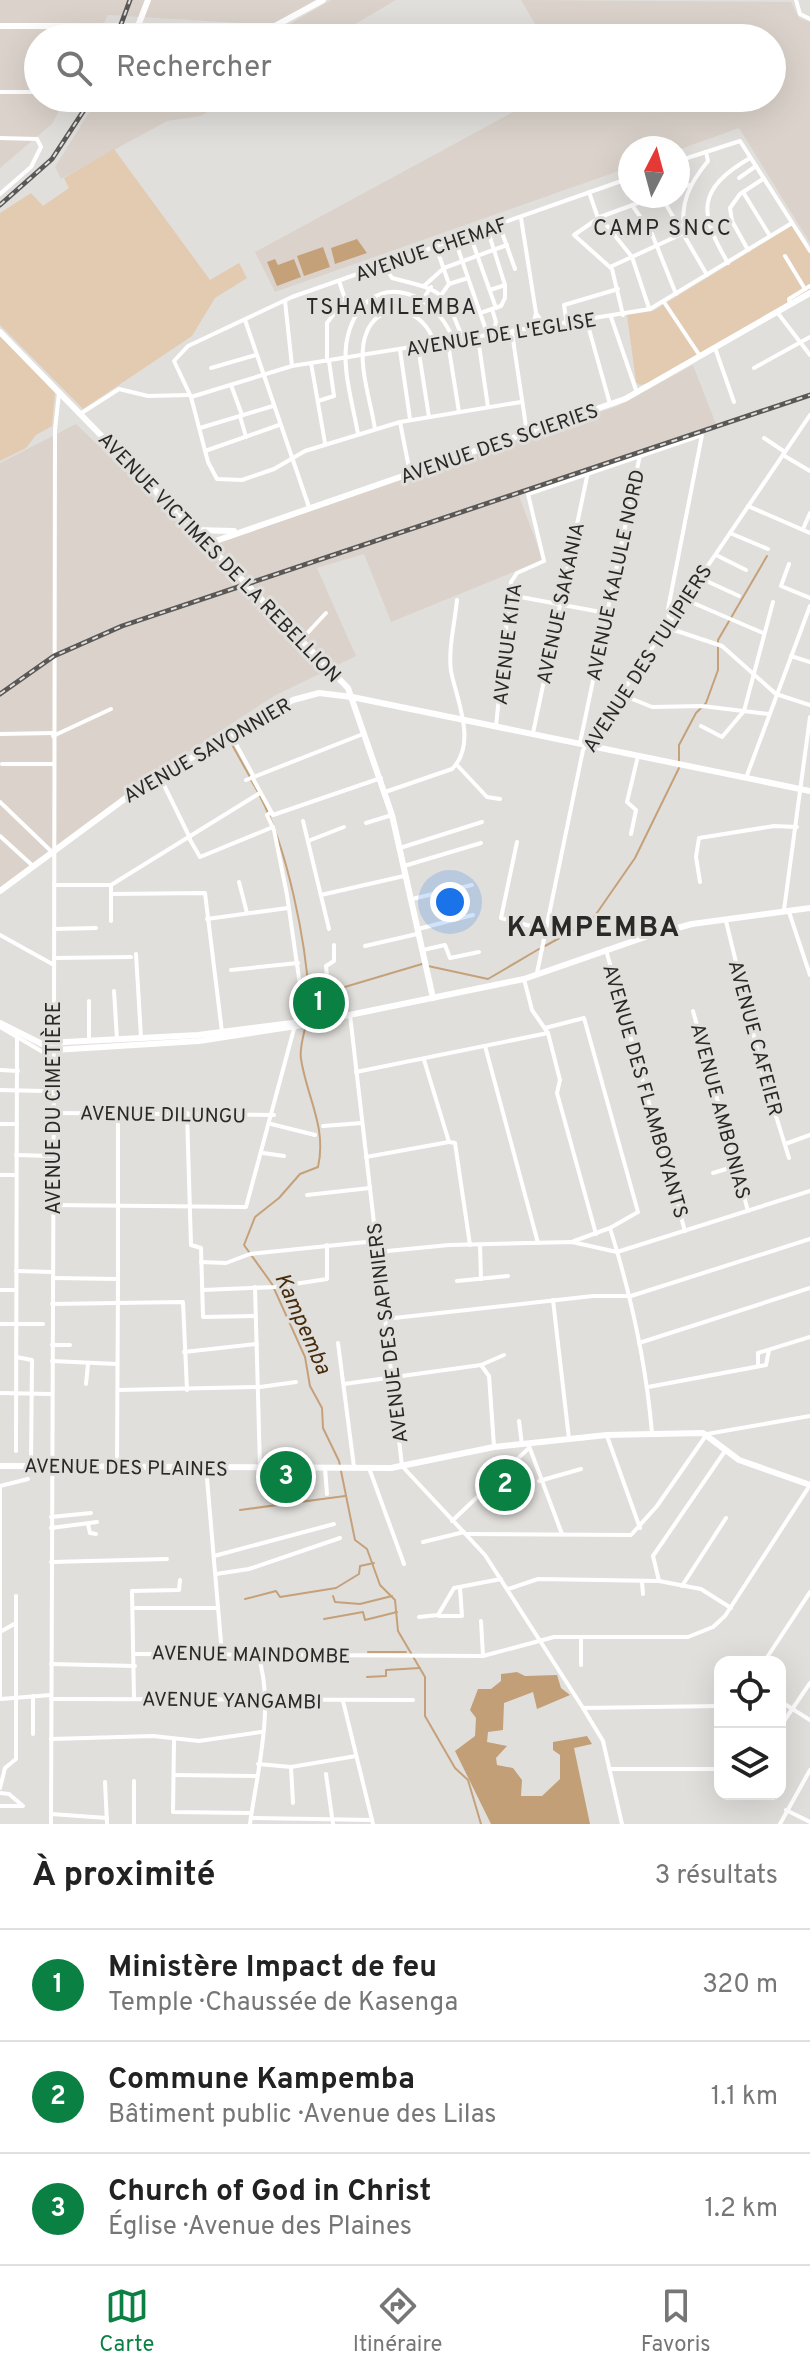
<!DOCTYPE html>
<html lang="fr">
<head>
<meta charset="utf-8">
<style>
  body { margin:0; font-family:Overpass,sans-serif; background:#f2f2f2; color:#222 }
  .controls { position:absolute; right:24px; bottom:24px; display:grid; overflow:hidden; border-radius:16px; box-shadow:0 8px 32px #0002 }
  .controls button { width:72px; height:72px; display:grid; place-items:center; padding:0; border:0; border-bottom:2px solid #e0e0e0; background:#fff; color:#222; font:40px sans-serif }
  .compass { position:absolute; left:618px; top:136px; width:72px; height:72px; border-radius:50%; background:#fff; box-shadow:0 8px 32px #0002; rotate:6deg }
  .you { position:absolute; left:450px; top:902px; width:28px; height:28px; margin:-20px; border:6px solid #fff; border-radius:50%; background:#1a73e8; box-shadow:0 0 0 12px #1a73e833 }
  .badge { display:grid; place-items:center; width:52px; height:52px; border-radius:50%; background:#0b8043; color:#fff; font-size:26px; font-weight:700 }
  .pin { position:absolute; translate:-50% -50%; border:4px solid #fff; box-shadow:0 2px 8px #0006 }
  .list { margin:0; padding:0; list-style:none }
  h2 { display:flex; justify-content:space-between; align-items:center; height:104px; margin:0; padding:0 32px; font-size:34px }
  h2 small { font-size:26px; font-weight:400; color:#767676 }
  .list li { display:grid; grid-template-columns:52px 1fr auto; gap:24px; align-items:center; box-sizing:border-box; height:112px; padding:0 32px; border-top:2px solid #e0e0e0 }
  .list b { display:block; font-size:30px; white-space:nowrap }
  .list p { margin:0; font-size:26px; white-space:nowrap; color:#767676 }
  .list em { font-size:26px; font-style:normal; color:#767676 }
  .icon { flex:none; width:44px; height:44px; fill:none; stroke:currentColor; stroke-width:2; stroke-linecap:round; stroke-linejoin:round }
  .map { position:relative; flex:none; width:810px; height:1824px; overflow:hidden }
  .search { position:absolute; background:#fff; box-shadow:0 8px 32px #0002; left:24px; right:24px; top:24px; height:88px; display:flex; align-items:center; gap:20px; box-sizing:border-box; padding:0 28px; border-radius:44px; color:#767676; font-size:30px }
  .sheet { height:440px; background:#fff }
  nav { display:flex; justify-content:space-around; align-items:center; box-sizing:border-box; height:112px; border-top:2px solid #e0e0e0; background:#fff; font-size:22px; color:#767676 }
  nav a { display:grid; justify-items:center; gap:4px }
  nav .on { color:#0b8043 }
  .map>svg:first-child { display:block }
  .built { fill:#dbd3cb }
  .green { fill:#e2cbb1 }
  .forest { fill:#c29f77 }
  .water { fill:#c5a17a }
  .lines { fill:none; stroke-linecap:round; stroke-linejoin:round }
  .stream { stroke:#c5a17a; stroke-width:2 }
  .street { stroke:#fff; stroke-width:4 }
  .secondary { stroke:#fff; stroke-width:6 }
  .rail-casing { stroke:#5a5857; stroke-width:5 }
  .rail { stroke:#e1dfdc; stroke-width:2; stroke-dasharray:6; stroke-linecap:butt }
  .labels { text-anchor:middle; stroke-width:6; stroke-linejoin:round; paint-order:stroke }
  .street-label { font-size:20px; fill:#2a2928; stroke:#e1dfdc }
  .neighbourhood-label { font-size:22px; letter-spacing:2px; fill:#2a2928; stroke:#e1dfdc }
  .water-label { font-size:22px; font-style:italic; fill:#462c0c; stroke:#e1dfdc }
  .district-label { font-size:28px; font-weight:bold; letter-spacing:2px; fill:#2a2928; stroke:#e1dfdc }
</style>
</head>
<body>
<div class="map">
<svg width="810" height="1824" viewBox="0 0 810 1824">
  <rect width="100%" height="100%" fill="#e1dfdc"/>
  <g class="built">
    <polygon points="0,0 315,0 274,25 108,15 96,38 38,38 38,98 66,98 52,124 0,168"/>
    <polygon points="331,0 396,0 332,38 125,38 127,34 273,34"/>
    <polygon points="521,0 791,2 799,18 810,22 810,243 739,128 678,150 630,148 630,167 275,292 255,252 539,98 772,98 772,38 543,38"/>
    <polygon points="98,98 231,98 201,116 167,121 61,179 55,167"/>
    <polygon points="693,365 716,424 518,493 543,560 391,622 364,554 317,568 356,656 274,696 150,777 0,890 0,463 76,424 203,545 615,407"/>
  </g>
  <g class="green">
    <polygon points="114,149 210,280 239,263 247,278 215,298 192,336 83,409 0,325 0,213 31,193 43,206 69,188 64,178"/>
    <polygon points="793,225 810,248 810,289 654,382 640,385 636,382 627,315 653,311"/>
    <polygon points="0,336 55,393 52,426 36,435 26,448 0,461"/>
  </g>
  <polygon class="forest" points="517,1672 525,1676 557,1675 561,1688 570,1695 537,1709 533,1692 504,1703 503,1730 488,1732 487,1742 507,1746 496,1758 497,1765 513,1768 522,1780 521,1796 542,1796 560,1779 560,1755 553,1750 553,1742 587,1736 592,1744 574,1748 590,1824 491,1824 455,1751 475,1736 476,1718 470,1710 478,1689 491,1689 501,1681 501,1674"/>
  <g class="water">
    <polygon points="357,239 367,253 335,264 331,248"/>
    <polygon points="323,247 330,267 304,276 297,256"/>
    <polygon points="275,259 278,265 294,259 301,277 277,286 267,262"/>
  </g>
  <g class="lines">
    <g class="stream">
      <polyline points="230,741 250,777"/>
      <polyline points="679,762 679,745 696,713 706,703 718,670 718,640 767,556"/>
      <polyline points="251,780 258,792"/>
      <path d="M260 796C287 848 306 940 309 999 311 1018 298 1043 301 1059 307 1098 327 1127 318 1167L300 1174 279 1198 255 1217 244 1245 272 1284 305 1357 310 1386 322 1408 323 1428 339 1461 355 1540 367 1549 380 1585 395 1600 398 1631 425 1677V1716L455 1768 468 1780 481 1824"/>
      <polyline points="545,946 592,920 635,858 679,768"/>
      <polyline points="428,966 488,979 539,949"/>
      <polyline points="311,997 422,964"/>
      <polyline points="45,1090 50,1090 50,1098"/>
      <polyline points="240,1510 345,1496"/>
      <polyline points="333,1596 335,1602 360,1604 392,1596"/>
      <polyline points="245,1599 276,1591 280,1597 336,1588 359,1574 360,1566 374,1563"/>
      <polyline points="324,1619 363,1612 365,1620 397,1612"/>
      <polyline points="368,1652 406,1652"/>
      <polyline points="367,1677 386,1676 386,1670 420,1668"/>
    </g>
    <g class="street">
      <polyline points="796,0 800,14 810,19"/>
      <polyline points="0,92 38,92"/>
      <polyline points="0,138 37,139 41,147 31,167 0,194"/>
      <polyline points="678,161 740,141 810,251"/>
      <polyline points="739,178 756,166"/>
      <polyline points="678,189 689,185"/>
      <polyline points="589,192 598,218"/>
      <polyline points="743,192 770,236"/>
      <polyline points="661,196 707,275"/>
      <polyline points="632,205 652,234 676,294"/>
      <polyline points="600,217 632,257 649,308"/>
      <polyline points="521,218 536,313 532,330"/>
      <polyline points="499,224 515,269"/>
      <path d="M684 233C680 203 689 184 708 161L706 152"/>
      <polyline points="470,235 496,308"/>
      <polyline points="455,240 488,336"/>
      <polyline points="436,247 449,284 441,295"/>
      <polyline points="748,250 732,221 730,208 740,194 763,179"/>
      <polyline points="785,256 805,289"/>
      <path d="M728 263C698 212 697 189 750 158"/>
      <path d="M384 265 392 278C442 291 444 288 463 340"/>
      <polyline points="610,267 684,233"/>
      <polyline points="449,284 468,278"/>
      <polyline points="425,285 444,268 507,245"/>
      <polyline points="490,290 505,285"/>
      <polyline points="285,301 292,366"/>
      <polyline points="664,302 700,356"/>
      <polyline points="790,304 789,299 810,286"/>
      <polyline points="483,312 501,306 505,298 505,285 487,228"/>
      <polyline points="777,312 810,355"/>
      <polyline points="536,313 546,328"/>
      <polyline points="413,314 431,287"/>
      <polyline points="623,315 612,269 574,235 600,217 657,196"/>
      <polyline points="611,317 637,393"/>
      <polyline points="245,320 309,507"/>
      <polyline points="587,322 610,404"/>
      <polyline points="567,325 564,305 618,289"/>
      <polyline points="512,333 527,433"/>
      <polyline points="492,335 496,322 492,309"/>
      <polyline points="478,338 488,407"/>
      <polyline points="448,343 459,412"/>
      <polyline points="418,347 429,417"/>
      <polyline points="715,348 734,402"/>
      <polyline points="400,350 410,419"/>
      <polyline points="327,361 327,323 345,299 339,281"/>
      <polyline points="311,363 325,443"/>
      <polyline points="211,368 256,355"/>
      <polyline points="754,368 810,337"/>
      <polyline points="231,385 242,415"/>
      <polyline points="191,397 292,366 650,309 792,223"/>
      <polyline points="318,401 334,396 329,361"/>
      <polyline points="521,402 400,422 305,451 274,469 242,480 217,479 208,462 191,397 174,361 188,346 292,297 630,178"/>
      <polyline points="80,414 119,389 148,396 189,395"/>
      <polyline points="240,416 246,437"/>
      <polyline points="400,422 410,473"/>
      <polyline points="200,428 273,406"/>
      <path d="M375 429C371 402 357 363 365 337 377 296 427 308 434 344"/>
      <path d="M358 434C353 404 340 365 348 335 366 269 433 285 454 341"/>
      <polyline points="764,438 785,452"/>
      <polyline points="205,451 279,425"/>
      <polyline points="783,455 810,471"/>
      <polyline points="748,506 810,533"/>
      <polyline points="803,529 810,513"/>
      <polyline points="730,533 768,549"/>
      <polyline points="716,555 746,570"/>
      <polyline points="789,564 781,586 810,598"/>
      <polyline points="700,578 739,596"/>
      <polyline points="510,595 606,613"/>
      <polyline points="684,599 763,633"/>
      <polyline points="665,627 722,646 776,694 810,705"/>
      <polyline points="301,640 326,613"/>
      <polyline points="791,656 810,662"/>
      <polyline points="620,694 652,707 702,706 769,714"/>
      <polyline points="496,726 511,582 517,573 544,561 528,494 702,435 668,609 669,620"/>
      <polyline points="701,726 722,737 744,711 773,602"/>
      <polyline points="533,733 588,472"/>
      <polyline points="0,734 53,733"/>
      <polyline points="231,735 254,777"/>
      <polyline points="53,736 111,709"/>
      <polyline points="580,743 640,455"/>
      <polyline points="2,764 53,764"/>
      <polyline points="456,764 487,797 500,799"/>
      <polyline points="159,775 190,838"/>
      <polyline points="252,777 273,815 381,778"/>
      <polyline points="746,778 810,606"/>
      <polyline points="246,780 363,734"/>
      <path d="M385 792 452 769C478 744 456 698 451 671 448 649 455 622 457 600"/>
      <polyline points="0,802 52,852"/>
      <polyline points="303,821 329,929"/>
      <polyline points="366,823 392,815"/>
      <polyline points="631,834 636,810 627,802 638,756"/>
      <polyline points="0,836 33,866"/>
      <polyline points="189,838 200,857 273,827"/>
      <polyline points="308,841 344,827"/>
      <polyline points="517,842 501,918 545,930"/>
      <polyline points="400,848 482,822"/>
      <polyline points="404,866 481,843"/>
      <polyline points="239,882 247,913"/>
      <polyline points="700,882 696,857 699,838 774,826 797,827"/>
      <polyline points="54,885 111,885 260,793"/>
      <polyline points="111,885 111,894 205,893 222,1032"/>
      <polyline points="321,895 404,876"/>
      <polyline points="412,899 472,885"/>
      <polyline points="784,910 810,717"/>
      <polyline points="789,912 810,975"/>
      <polyline points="207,919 288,908"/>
      <polyline points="111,921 111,894"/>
      <polyline points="726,921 763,1074 789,1158"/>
      <polyline points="54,929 96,928"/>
      <polyline points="418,929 473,915"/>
      <polyline points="0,935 54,965"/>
      <polyline points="365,946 417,934"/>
      <polyline points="423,950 445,945 450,958 479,952"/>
      <polyline points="606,950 685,1231"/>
      <polyline points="136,954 141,1037"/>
      <polyline points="54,958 131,957"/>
      <polyline points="231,970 298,963"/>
      <polyline points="537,973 583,750 810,415"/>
      <polyline points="524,979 532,1010 548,1033 560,1080 557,1093 596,1234"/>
      <polyline points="114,991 117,1039"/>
      <polyline points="89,1001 89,1041"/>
      <polyline points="693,1011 748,1211"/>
      <polyline points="350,1015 402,1466 485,1555 583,1708 603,1741 622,1824"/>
      <polyline points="331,1017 326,966 334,961 334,945"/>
      <polyline points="0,1027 48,1055"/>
      <polyline points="545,1028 584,1018 638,1212 610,1228 574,1241"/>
      <polyline points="54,1042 55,430 59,393"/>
      <polyline points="485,1046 538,1243"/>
      <polyline points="424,1060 449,1142 455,1143 470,1245"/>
      <polyline points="0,1070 18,1071"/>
      <polyline points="356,1072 548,1033"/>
      <polyline points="0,1090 44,1091"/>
      <polyline points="53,1113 274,1115"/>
      <polyline points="118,1113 118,1279"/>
      <polyline points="187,1113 191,1245 201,1248 203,1317 254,1316"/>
      <polyline points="0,1124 17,1124"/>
      <polyline points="271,1124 315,1135"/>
      <polyline points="323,1126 362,1123"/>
      <polyline points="785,1144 810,1135"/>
      <polyline points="263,1153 284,1156"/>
      <polyline points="16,1155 53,1156"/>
      <polyline points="366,1157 449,1142"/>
      <polyline points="713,1173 736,1166"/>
      <polyline points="0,1175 16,1175"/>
      <polyline points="307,1195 370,1188"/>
      <polyline points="52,1205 246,1207 302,999 287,895 274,830 267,815 270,813"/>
      <path d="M610 1228C631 1295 646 1363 652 1433"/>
      <polyline points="480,1245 481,1279"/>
      <polyline points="377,1252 449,1245 572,1242 617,1252 810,1191"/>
      <polyline points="201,1262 226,1263 250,1254 376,1241"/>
      <polyline points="16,1271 52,1272"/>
      <polyline points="53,1278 118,1279 117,1467"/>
      <polyline points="457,1281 508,1276"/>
      <polyline points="255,1287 260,1468"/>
      <polyline points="0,1290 15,1290"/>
      <polyline points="203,1290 275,1287 327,1279 327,1245"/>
      <polyline points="553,1300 569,1439"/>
      <polyline points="52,1304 183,1302 187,1390"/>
      <polyline points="385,1319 593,1296 631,1296 810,1239"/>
      <polyline points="0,1324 43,1324"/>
      <polyline points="338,1343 354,1467"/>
      <polyline points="639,1343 810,1288"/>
      <polyline points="52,1345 70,1345"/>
      <polyline points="184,1352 257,1344"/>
      <polyline points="16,1357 32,1360 31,1465"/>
      <polyline points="52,1361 117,1364"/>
      <polyline points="481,1365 489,1376 494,1446"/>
      <polyline points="758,1366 758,1353 810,1337"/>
      <polyline points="86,1384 88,1364"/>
      <polyline points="344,1384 481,1365 504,1355"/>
      <polyline points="648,1387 766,1365 769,1350"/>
      <polyline points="118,1390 260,1387 296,1382"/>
      <polyline points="0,1393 51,1394"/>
      <polyline points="519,1421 522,1445"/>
      <polyline points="607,1436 640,1528"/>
      <polyline points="529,1446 562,1534"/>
      <polyline points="16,1451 17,1036"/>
      <polyline points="206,1467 222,1654"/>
      <polyline points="325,1468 327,1494"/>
      <polyline points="369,1468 404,1564"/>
      <polyline points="539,1481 581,1469"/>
      <polyline points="0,1486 28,1479"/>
      <polyline points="0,1489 0,1699"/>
      <polyline points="51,1517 91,1513"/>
      <polyline points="452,1521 529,1448"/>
      <polyline points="88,1524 90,1533 96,1534"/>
      <polyline points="51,1528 97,1522"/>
      <polyline points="467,1534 631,1535 657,1506 707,1434 810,1416"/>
      <polyline points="423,1542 464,1532"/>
      <polyline points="214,1556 334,1524"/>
      <polyline points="51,1562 167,1559"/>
      <polyline points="216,1574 249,1569 340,1538"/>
      <polyline points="659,1581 653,1556 725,1451"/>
      <polyline points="642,1582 643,1594"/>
      <polyline points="682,1586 726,1518"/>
      <polyline points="508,1589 538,1579 659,1581 701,1589 731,1608"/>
      <polyline points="133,1608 218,1608"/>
      <polyline points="439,1616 462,1616 460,1588"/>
      <polyline points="419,1617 438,1615 454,1588 501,1579"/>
      <polyline points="481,1621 483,1656"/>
      <polyline points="0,1632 16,1623 16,1596"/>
      <polyline points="581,1637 581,1665"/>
      <polyline points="135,1654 483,1656 554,1637 688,1637 713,1627 725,1616 810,1485"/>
      <polyline points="764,1662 810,1592"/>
      <polyline points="51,1664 135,1666"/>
      <polyline points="134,1698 132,1591 179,1590 180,1580"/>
      <polyline points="1,1699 51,1695"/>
      <polyline points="51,1699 413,1700"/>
      <polyline points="343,1701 373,1824"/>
      <polyline points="780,1701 810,1720"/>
      <polyline points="583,1708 720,1706"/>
      <polyline points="780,1727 810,1683"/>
      <polyline points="33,1734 33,1696"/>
      <polyline points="51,1739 153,1736 199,1741 261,1732"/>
      <polyline points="174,1739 173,1812 251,1813"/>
      <polyline points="258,1764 291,1767 356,1756"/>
      <polyline points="291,1767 293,1803"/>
      <polyline points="611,1769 720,1769"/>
      <polyline points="326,1774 333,1824"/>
      <polyline points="174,1775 255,1776"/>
      <polyline points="134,1781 134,1824"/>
      <polyline points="105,1782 107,1824"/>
      <polyline points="0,1788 5,1768 16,1759 16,1623"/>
      <polyline points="0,1793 9,1794 23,1806"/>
      <polyline points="0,1806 22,1806"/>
      <polyline points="786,1810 810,1822"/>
      <polyline points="51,1814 107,1818"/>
      <polyline points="251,1818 372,1820"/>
      <polyline points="51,1824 54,1050"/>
      <path d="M250 1824C257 1772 275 1706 258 1655"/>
      <polyline points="780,1824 810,1770"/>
    </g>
    <g class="secondary">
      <polyline points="0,26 275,26 323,0"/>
      <polyline points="138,26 148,0"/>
      <polyline points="0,332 348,688 392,815 433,998"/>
      <polyline points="193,530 234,531"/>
      <polyline points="207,544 625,399 810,293"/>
      <polyline points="0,891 142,786 293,700 319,693 352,697 810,791"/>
      <polyline points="0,1023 54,1050 199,1041 296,1026 524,979 648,936 692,924 810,908"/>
      <polyline points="46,1043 198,1035 300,1022"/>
      <polyline points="0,1466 391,1468 494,1447 607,1435 703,1433 739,1460 810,1485"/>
    </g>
    <g class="rail-casing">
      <g id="rail">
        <polyline points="116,38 130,0"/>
        <polyline points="0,205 52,159 92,98"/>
        <polyline points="0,694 54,656 122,626 810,395"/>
      </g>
    </g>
    <use href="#rail" class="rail"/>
  </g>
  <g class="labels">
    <g class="street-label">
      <text transform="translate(431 249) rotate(-19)" y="7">AVENUE CHEMAF</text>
      <text transform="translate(501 334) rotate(-9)" y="7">AVENUE DE L'EGLISE</text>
      <text transform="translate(499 443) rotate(-19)" y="7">AVENUE DES SCIERIES</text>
      <text transform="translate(220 557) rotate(46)" y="7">AVENUE VICTIMES DE LA REBELLION</text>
      <text transform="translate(615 575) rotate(-78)" y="7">AVENUE KALULE NORD</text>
      <text transform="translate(560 603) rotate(-78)" y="7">AVENUE SAKANIA</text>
      <text transform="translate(507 644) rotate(-83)" y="7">AVENUE KITA</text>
      <text transform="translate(647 658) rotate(-57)" y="7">AVENUE DES TULIPIERS</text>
      <text transform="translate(207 750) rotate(-30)" y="7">AVENUE SAVONNIER</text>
      <text transform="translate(756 1038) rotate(75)" y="7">AVENUE CAFEIER</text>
      <text transform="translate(646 1091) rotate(74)" y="7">AVENUE DES FLAMBOYANTS</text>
      <text transform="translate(53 1108) rotate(-90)" y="7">AVENUE DU CIMETIÈRE</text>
      <text transform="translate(721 1111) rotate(75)" y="7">AVENUE AMBONIAS</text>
      <text transform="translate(163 1114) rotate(1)" y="7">AVENUE DILUNGU</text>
      <text transform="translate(387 1333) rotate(-97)" y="7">AVENUE DES SAPINIERS</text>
      <text transform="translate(126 1467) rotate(1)" y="7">AVENUE DES PLAINES</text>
      <text transform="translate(251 1654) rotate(1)" y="7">AVENUE MAINDOMBE</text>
      <text transform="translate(232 1700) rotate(1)" y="7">AVENUE YANGAMBI</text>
    </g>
    <g class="neighbourhood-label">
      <text x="663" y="235">CAMP SNCC</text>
      <text x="392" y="314">TSHAMILEMBA</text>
    </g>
    <g class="water-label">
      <text transform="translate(304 1323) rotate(66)" y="8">Kampemba</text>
    </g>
    <g class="district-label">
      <text x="594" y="936">KAMPEMBA</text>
    </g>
  </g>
</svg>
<div class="controls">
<button><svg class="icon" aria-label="locate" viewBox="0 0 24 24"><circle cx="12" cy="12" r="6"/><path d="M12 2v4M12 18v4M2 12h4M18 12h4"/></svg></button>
<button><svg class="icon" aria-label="layers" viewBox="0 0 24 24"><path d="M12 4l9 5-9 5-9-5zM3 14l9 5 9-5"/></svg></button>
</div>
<svg class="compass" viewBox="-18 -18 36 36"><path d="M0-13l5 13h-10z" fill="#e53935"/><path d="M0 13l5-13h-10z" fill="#767676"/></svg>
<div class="you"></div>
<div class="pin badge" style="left:319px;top:1003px">1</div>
<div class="pin badge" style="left:505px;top:1485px">2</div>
<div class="pin badge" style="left:286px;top:1477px">3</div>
<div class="search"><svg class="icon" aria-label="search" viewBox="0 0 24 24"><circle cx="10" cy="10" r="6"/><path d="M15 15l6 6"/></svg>Rechercher</div>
</div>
<section class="sheet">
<h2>À proximité<small>3 résultats</small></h2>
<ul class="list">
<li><span class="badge">1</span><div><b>Ministère Impact de feu</b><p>Temple · Chaussée de Kasenga</p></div><em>320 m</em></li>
<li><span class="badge">2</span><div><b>Commune Kampemba</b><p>Bâtiment public · Avenue des Lilas</p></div><em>1.1 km</em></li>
<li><span class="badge">3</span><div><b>Church of God in Christ</b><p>Église · Avenue des Plaines</p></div><em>1.2 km</em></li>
</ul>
</section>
<nav>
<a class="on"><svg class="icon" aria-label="map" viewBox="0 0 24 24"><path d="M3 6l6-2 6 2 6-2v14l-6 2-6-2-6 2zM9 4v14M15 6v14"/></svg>Carte</a>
<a><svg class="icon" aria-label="directions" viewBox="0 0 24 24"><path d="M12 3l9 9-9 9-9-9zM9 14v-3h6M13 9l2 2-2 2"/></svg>Itinéraire</a>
<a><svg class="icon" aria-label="saved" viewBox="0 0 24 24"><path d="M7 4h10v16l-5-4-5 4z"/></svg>Favoris</a>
</nav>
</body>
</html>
